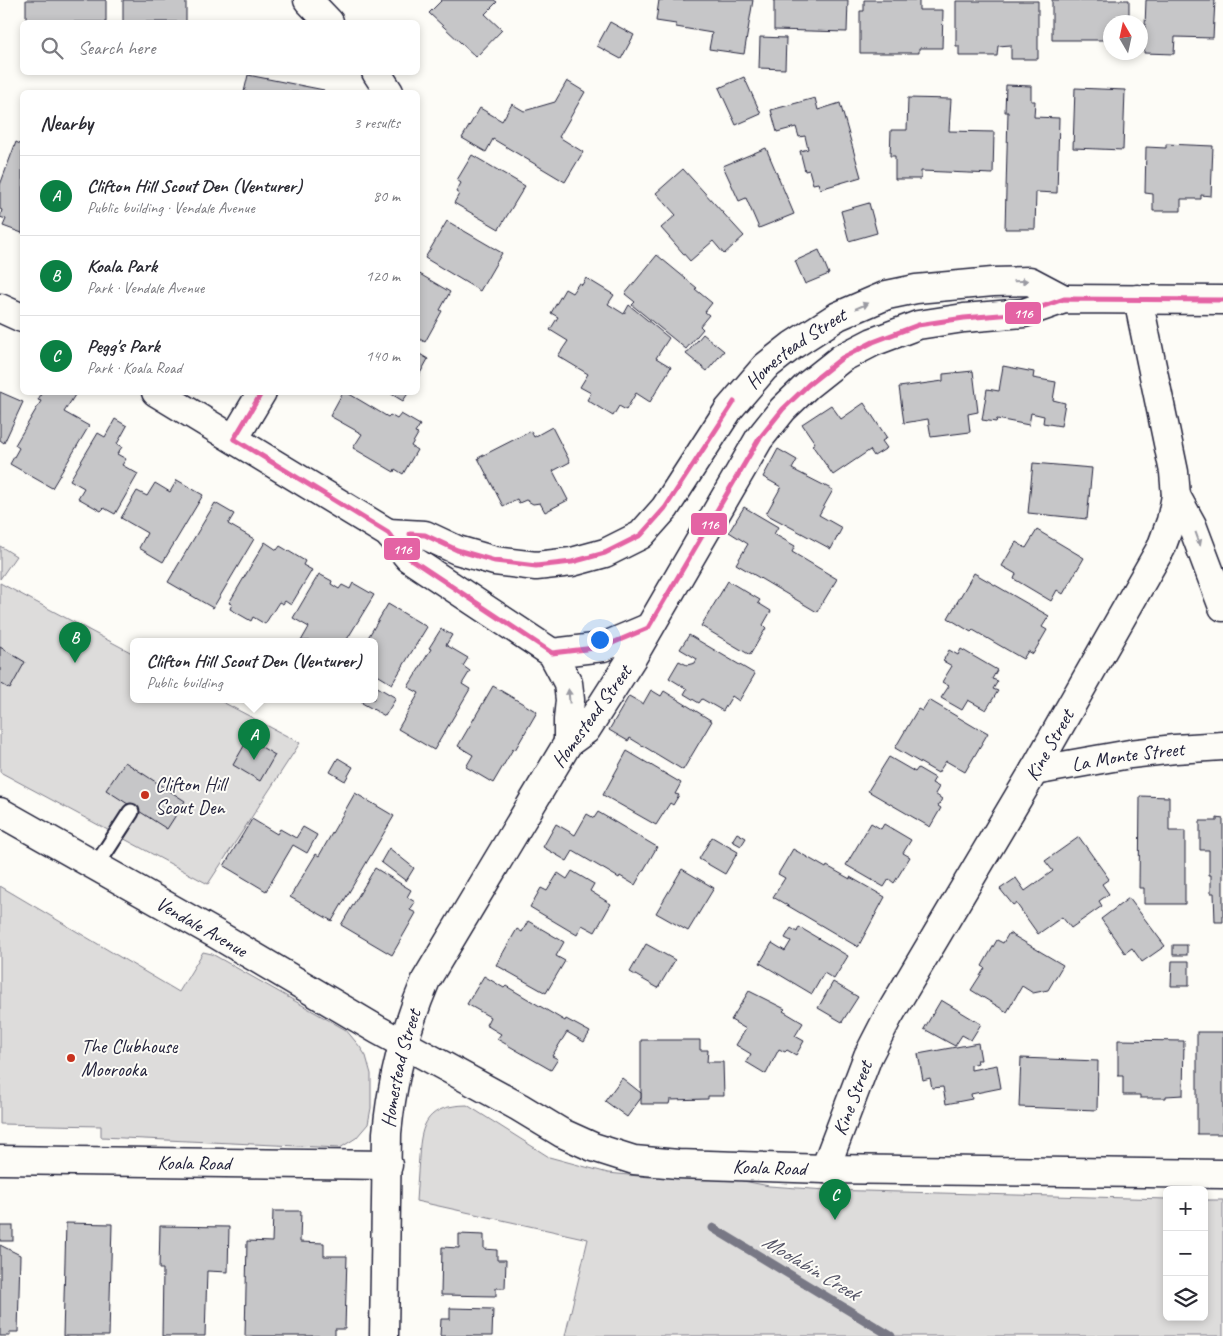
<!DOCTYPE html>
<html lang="en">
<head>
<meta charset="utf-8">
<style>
  body { margin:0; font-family:Caveat,sans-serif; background:#f2f2f3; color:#2b2b33 }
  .controls { position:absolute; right:15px; bottom:15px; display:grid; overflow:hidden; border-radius:8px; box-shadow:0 2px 8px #0003 }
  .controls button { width:45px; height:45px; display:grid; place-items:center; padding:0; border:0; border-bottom:1px solid #e1e1e2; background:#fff; color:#2b2b33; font:25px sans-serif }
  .compass { position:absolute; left:1103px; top:15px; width:45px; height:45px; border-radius:50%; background:#fff; box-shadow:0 2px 8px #0003; rotate:351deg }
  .you { position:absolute; left:599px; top:639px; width:18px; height:18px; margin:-12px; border:4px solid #fff; border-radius:50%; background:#1a73e8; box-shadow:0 0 0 8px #1a73e833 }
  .badge { display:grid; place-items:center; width:32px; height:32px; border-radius:50%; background:#0b8043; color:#fff; font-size:16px; font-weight:700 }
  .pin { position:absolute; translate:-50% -41px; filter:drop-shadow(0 1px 2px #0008) }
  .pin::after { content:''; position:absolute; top:26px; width:18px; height:15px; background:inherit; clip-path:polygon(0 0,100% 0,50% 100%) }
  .popup { position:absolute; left:130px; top:638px; width:248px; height:65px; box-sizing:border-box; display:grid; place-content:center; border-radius:8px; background:#fff; filter:drop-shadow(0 1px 4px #0005); font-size:16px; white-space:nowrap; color:#7c7c81 }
  .popup b { font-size:19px; color:#2b2b33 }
  .popup::after { content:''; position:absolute; left:50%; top:100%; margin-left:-10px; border:10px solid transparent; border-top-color:#fff }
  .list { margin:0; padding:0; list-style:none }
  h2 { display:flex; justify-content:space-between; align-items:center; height:65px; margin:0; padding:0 20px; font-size:21px }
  h2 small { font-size:16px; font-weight:400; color:#7c7c81 }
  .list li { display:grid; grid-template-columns:32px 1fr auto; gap:15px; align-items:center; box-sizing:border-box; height:80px; padding:0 20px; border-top:1px solid #e1e1e2 }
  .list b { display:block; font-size:19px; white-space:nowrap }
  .list p { margin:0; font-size:16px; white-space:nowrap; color:#7c7c81 }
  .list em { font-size:16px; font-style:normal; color:#7c7c81 }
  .icon { flex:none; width:28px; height:28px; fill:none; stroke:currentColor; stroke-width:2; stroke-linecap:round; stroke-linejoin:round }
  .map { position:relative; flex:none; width:1223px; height:1336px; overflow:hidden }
  .search { position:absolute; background:#fff; box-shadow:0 2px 8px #0003; left:20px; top:20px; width:400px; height:55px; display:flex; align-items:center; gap:12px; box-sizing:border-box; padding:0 18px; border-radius:8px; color:#7c7c81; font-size:19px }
  .panel { position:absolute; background:#fff; box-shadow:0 2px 8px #0003; left:20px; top:90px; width:400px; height:305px; border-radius:8px }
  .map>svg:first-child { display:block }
  .green { fill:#dddcdb; stroke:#807f8b }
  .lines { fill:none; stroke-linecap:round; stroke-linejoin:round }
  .stream { stroke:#787885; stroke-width:9 }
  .building { fill:#c6c6c8; stroke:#22223b }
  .service-casing { stroke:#22223b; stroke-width:19 }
  .minor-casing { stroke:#22223b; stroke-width:31 }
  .service { stroke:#fdfcf7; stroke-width:15 }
  .minor { stroke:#fdfcf7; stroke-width:28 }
  .bus-1-casing { stroke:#fdfcf7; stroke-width:9 }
  .bus-1 { stroke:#e463a4; stroke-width:5 }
  .oneway { fill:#9a9aa2 }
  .poi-dot { fill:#c8321e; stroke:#fdfcf7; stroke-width:2 }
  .labels { text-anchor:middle; stroke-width:4; stroke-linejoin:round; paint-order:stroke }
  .street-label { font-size:20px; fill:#22223b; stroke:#fdfcf7 }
  .poi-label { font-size:20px; fill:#22223b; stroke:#fdfcf7; text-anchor:start }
  .water-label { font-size:21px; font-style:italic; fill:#545466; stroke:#fdfcf7 }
  .line-badge { stroke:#fdfcf7; stroke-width:2 }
  .badge-label { font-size:14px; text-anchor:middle; font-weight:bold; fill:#fff }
</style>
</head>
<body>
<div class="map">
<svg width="1223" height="1336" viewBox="0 0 1223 1336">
  <rect width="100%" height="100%" fill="#fdfcf7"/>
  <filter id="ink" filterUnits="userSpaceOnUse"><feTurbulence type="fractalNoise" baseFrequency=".02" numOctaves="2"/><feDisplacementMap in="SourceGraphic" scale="10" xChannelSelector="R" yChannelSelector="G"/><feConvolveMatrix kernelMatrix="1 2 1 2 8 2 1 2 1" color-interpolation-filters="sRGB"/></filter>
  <g filter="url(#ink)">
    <g class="green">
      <polygon points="0,546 16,556 0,579"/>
      <polygon points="0,583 134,654 134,699 217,699 300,743 208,884 0,772"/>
      <polygon points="0,886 179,992 203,952 212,954 346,1030 360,1047 366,1056 371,1074 371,1108 368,1124 356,1138 340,1148 101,1137 101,1126 0,1124"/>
      <path d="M467 1105 549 1157 608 1173 649 1177 684 1174 723 1177 769 1186 826 1190 1167 1199V1317H1204V1200H1223V1336H565L588 1239 416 1201C417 1186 418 1172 419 1157 421 1121 428 1106 467 1105Z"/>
    </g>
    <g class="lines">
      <polyline class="stream" points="713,1228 891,1336"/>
    </g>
    <g class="building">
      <rect x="26" y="0" width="80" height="22"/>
      <rect x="123" y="0" width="63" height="22"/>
      <polygon points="442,0 494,0 497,2 485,14 502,30 476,57 429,13"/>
      <polygon points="659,0 753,0 744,54 709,49 712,33 676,27 676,24 656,21"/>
      <polygon points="774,0 848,0 847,32 774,30"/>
      <polygon points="864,0 919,0 919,10 943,10 942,48 919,48 919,53 860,53 860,11 864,11"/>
      <polygon points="1052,0 1129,0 1129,22 1110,22 1110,40 1052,40"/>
      <polygon points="1146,0 1215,0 1213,38 1175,37 1174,54 1144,53"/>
      <polygon points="956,1 1038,1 1038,59 1011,59 1011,45 998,46 997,56 959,56 959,46 956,46"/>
      <polygon points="610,22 634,35 621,59 597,46"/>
      <polygon points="760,37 786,38 785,69 759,68"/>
      <polygon points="248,75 324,90 323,92 244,92"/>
      <polygon points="744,77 761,114 736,125 719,88"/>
      <polygon points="567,81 585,92 559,137 583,152 565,182 493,139 486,152 462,138 480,108 502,121 512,104 524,111 555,102"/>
      <polygon points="1006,85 1031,86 1031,101 1035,101 1034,117 1059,118 1057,193 1036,192 1035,229 1005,229 1008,112 1005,112"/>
      <polygon points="1075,88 1125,90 1123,150 1073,148"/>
      <polygon points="815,98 818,110 840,103 861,177 820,189 818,183 813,184 809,170 805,171 800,151 808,149 805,136 799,137 796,127 777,132 771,110"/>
      <polygon points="908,98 951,99 949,131 994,132 993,174 921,171 921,179 895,179 895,156 890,156 891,130 907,130"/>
      <polygon points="16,142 22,145 22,233 3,226 6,219 0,217 2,210 0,209 0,185"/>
      <polygon points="1166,144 1213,146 1211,196 1201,195 1201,199 1181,199 1181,211 1153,211 1153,194 1145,193 1146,147 1166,148"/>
      <polygon points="766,148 794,214 759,228 746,198 739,201 723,166"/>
      <polygon points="472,155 525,186 499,229 454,203 459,194 456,192 461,183 457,180"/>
      <polygon points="683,169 744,236 724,254 713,241 690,261 661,228 676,215 656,193"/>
      <polygon points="869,203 877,233 849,241 841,211"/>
      <polygon points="447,221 502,253 480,291 425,258"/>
      <polygon points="819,250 829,274 805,284 795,261"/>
      <polygon points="657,255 697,288 695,289 712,303 705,312 709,315 700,326 703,329 686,349 632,305 635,302 625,294"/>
      <polygon points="418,273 450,292 440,310 442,311 425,342 418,338"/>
      <polygon points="586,278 614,295 608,304 624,314 629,305 669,338 656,358 671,367 650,402 636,393 626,410 619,406 613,416 587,400 591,393 580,387 588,374 558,356 568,341 550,330 558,317 551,313 565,289 572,293 579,283 582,285"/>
      <polygon points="703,334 724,351 707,371 686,354"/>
      <polygon points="418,353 428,359 418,377"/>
      <polygon points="1003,366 1034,372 1033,378 1056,382 1053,400 1065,403 1061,426 1043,423 1044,416 1031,413 1029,425 997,419 996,422 982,420 987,389 999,391"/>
      <polygon points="973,371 978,412 968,414 970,432 931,437 928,419 904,423 899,387 943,381 943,374"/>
      <polygon points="0,392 23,402 4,443 0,440"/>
      <polygon points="42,392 71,392 75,395 64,412 89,426 52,488 10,464 19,448 15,445 41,401 38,400"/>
      <polygon points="343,392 346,392 388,417 390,415 397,419 401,414 420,425 415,433 418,434 411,446 417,450 403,474 395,469 394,472 353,448 362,434 330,416"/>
      <polygon points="388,392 409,392 403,401"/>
      <polygon points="864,403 887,438 882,441 887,448 874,456 870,450 833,475 812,445 815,443 802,424 831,405 841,419"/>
      <polygon points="115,419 127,426 117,444 122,447 117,454 126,459 122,465 138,474 115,514 104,508 101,511 78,498 84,488 70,480 98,433 105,437"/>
      <polygon points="552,427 570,462 553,471 568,500 545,512 540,503 533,504 526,500 519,503 517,499 503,506 478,458 531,431 534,437"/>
      <polygon points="778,449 797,460 792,469 833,490 819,515 842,528 831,549 766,514 781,487 763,477"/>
      <polygon points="1033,463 1092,468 1087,519 1028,513"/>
      <polygon points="177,480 203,495 163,562 139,548 147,533 121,518 137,491 147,496 155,483 170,492"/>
      <polygon points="215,503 234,514 228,524 254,539 213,608 168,582"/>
      <polygon points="744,507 778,527 774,534 795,546 792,552 837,579 817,612 736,564 748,544 729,532"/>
      <polygon points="1037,530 1084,558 1063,594 1057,590 1051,601 1014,579 1016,574 1002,566 1016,542 1026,548"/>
      <polygon points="265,542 277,550 280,546 305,561 303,565 312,570 291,605 285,601 283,604 279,602 265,624 253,617 251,621 230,609 232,604 229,603"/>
      <polygon points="974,573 1049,616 1042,627 1047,630 1033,654 1028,651 1023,659 973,630 971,632 948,618"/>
      <polygon points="319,574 332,581 331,584 339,589 342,585 350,589 353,583 374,595 346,641 301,641 309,627 293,618"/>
      <polygon points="728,581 760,600 758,603 771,611 763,625 766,628 750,655 701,626"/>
      <polygon points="388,604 427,627 392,684 374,673 374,641 366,641"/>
      <polygon points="441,629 452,635 446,645 468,658 463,666 470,671 462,684 470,689 434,750 398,729 419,693 408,687 431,649 429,648"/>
      <polygon points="689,635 755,674 739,701 732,696 723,711 702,699 699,703 684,694 687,689 669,678 679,661 687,665 695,663 697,659 680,649"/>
      <polygon points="0,647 25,662 10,689 0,683"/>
      <polygon points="961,649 997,670 992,679 998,681 993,689 998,691 986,710 968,700 962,710 941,698 949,686 942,682 952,666 943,661 949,650 958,655"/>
      <polygon points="374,685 396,698 385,716 362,703 364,699 374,699"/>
      <polygon points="493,686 537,712 515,750 513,749 493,783 466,767 473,755 458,746"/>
      <polygon points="651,690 661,696 664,691 712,721 683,770 630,738 628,741 609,730 629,696 643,704"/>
      <polygon points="929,700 978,729 979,728 988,733 965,772 946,761 938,773 895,748 918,709 922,711"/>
      <polygon points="248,739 275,755 260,781 233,765"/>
      <polygon points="627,751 681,783 675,794 679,795 673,805 670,803 656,825 603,795"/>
      <polygon points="889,757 915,772 918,768 935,778 932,783 939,787 935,794 942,799 938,806 941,808 930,827 868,791"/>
      <polygon points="338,758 353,767 345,781 330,772"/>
      <polygon points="125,762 185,801 167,829 106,790"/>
      <polygon points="355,793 394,816 332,921 290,897 316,854 319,856"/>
      <polygon points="1140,796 1169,797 1169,831 1185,831 1185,904 1144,904 1144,888 1139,888"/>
      <polygon points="598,812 657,847 635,885 620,876 619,878 573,851 567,861 543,847 556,824 575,835 587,814 594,818"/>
      <polygon points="1217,818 1223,819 1223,922 1215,922 1214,893 1211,893 1211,875 1209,875 1209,850 1200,850 1200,821 1217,821"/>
      <polygon points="252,819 277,834 280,829 296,838 303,827 317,835 307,853 293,845 266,891 224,866"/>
      <polygon points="871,823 881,829 884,824 911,840 903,853 910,857 894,883 889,879 884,887 846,865"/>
      <polygon points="737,833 746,838 741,846 732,841"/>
      <polygon points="712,837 738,852 725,874 699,859"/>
      <polygon points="1079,837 1109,879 1102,884 1109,894 1099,901 1102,906 1071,928 1062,917 1038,934 1016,903 1013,905 1000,889 1016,878 1025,891 1053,871 1045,861"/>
      <polygon points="389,848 414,868 406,881 381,862"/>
      <polygon points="793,849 826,868 827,866 850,879 850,877 885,897 858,947 773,897 785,878 778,874"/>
      <polygon points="375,868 411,890 407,897 415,902 410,910 416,913 392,955 341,925"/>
      <polygon points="682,869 714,888 688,931 656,913"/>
      <polygon points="572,871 594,884 590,891 611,904 595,932 582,925 577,935 530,907 541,888 547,891 558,873 567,879"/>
      <polygon points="1129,898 1165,946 1142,962 1132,948 1125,953 1101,919"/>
      <polygon points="528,921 564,942 556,956 565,961 546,993 496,965 517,929 522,932"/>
      <polygon points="799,927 848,956 834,979 824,973 812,994 760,963 772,943 785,951 791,941 785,938 791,928 797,932"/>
      <polygon points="1009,933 1063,965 1048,990 1033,993 1022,986 1007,1012 971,990 985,968 982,966 997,940 1003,943"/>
      <polygon points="646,944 675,960 658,988 630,972"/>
      <rect x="1173" y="945" width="14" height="10"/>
      <polygon points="1172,961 1189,961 1189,986 1171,986"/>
      <polygon points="484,976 504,988 506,986 565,1021 566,1019 590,1032 584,1042 567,1032 552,1056 558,1059 551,1070 497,1039 501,1034 486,1025 490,1017 467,1004"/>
      <polygon points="833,982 858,997 842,1022 818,1008"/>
      <polygon points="749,991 785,1009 783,1011 803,1023 795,1036 804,1041 796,1055 787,1050 785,1052 779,1049 766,1074 746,1062 751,1054 736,1045 746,1029 731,1020"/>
      <polygon points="941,1000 981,1024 971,1040 962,1035 955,1046 924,1029"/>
      <rect x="1197" y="1032" width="26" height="102"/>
      <polygon points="641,1040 700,1040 700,1050 708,1050 707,1062 723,1062 724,1096 708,1096 708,1099 670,1100 669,1104 641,1104"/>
      <polygon points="1118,1040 1184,1041 1183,1095 1166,1096 1166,1098 1140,1098 1140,1095 1123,1095 1123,1076 1118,1076"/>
      <polygon points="978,1043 981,1060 977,1060 978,1063 971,1065 971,1070 997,1065 1001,1088 971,1094 972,1099 946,1104 943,1087 932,1088 930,1078 923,1080 918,1054"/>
      <polygon points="1021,1058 1098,1061 1097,1110 1019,1107"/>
      <polygon points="622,1078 641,1093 641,1098 627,1117 605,1101"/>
      <polygon points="273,1211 301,1211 300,1242 324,1243 324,1256 347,1256 345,1329 335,1329 335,1336 245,1336 247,1241 272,1242"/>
      <polygon points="66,1223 112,1224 109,1336 63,1336"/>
      <rect x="0" y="1226" width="13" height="15"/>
      <polygon points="160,1226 229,1227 228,1272 207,1271 205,1336 162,1336 163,1269 159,1269"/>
      <polygon points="459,1234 484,1235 484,1249 497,1250 497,1260 506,1260 505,1288 496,1288 496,1296 441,1295 442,1247 459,1248"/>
      <polygon points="0,1245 20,1255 18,1332 10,1332 10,1336 0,1336"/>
      <polygon points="450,1308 493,1309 492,1336 440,1336 441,1319 450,1319"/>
    </g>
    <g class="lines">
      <g class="service-casing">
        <polyline id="service" points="96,866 131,812"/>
      </g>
      <g class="minor-casing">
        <g id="minor">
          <polyline points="308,0 329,22"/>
          <polyline points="376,72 389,92"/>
          <polyline points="0,308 22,318"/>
          <polyline points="156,392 388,533 409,558 552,653 568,683 570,700 568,720 568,743"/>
          <polyline points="234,439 262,392"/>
          <polyline points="1176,496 1192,525 1223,607"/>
          <path id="s1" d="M388 533 425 535 457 550 495 561 536 566 572 562 605 553 641 535 665 508 729 409 765 367 793 345 838 316 887 295 916 289 993 282 1030 281 1064 299"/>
          <polyline points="552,653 603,647 648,628"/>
          <path id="s2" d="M1034 771 1130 754 1175 749 1223 746"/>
          <path id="s3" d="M0 812 216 934 378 1030 519 1107 562 1133 593 1147 634 1160 678 1164 825 1169 1223 1174"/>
          <path id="s4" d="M0 1160 388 1165"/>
          <path id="s5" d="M825 1169 868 1056 888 1017 1034 771 1161 548 1171 521 1176 496 1174 472 1138 299"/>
          <path id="s6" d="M384 1336 387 1133C392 1080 405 1029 426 980L568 743 586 730 632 658 759 439 783 409 808 385 842 358 873 342 918 325 964 318 1024 313 1064 299 1223 300"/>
        </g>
      </g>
      <use href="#service" class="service"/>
      <use href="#minor" class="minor"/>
      <g class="bus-1-casing">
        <g id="bus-1">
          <polyline points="234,439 388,533 409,558 552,653 603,647 648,628 759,439 783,409 808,385 842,358 873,342 918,325 964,318 1024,313 1064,299 1223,300"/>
          <polyline points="234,439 262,392"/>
          <polyline points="410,534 425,535 457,550 495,561 536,566 572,562 605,553 641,535 665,508 734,402"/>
        </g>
      </g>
      <use href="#bus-1" class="bus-1"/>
    </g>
    <defs><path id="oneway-solid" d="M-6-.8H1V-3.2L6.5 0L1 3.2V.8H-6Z" transform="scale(1.25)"/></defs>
    <g class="oneway">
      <use href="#oneway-solid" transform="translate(1021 281) rotate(-2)"/>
      <use href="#oneway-solid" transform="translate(862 306) rotate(-23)"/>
      <use href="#oneway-solid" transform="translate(1198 539) rotate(70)"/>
      <use href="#oneway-solid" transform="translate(569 696) rotate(-95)"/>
    </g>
  </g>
  <g class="poi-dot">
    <circle cx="145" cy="795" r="5"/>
    <circle cx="71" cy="1058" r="5"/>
  </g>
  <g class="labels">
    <g class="street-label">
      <text dy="7" stroke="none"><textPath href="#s1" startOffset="509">Homestead Street</textPath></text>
      <text transform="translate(591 716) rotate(-54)" y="7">Homestead Street</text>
      <text dy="7" stroke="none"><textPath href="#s5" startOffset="481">Kine Street</textPath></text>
      <text dy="7" stroke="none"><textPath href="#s2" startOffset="95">La Monte Street</textPath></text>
      <text dy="7" stroke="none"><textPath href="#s3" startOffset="232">Vendale Avenue</textPath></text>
      <text dy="7" stroke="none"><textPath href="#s6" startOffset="269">Homestead Street</textPath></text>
      <text dy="7" stroke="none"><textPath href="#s5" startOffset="76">Kine Street</textPath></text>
      <text dy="7" stroke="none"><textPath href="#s4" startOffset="194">Koala Road</textPath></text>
      <text dy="7" stroke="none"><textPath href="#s3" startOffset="860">Koala Road</textPath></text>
    </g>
    <g class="poi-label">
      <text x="155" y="791">Clifton Hill<tspan x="155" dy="23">Scout Den</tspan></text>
      <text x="81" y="1053">The Clubhouse<tspan x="81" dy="23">Moorooka</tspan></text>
    </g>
    <g class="water-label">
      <text transform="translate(811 1267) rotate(31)" y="7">Moolabin Creek</text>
    </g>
  </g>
  <g class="line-badge">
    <rect x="1004" y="301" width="38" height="24" rx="5" fill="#e463a4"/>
    <rect x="690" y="512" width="38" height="24" rx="5" fill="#e463a4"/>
    <rect x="383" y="537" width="38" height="24" rx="5" fill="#e463a4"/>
  </g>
  <g class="badge-label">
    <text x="1023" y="318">116</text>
    <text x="709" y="529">116</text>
    <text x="402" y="554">116</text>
  </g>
</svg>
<div class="controls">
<button>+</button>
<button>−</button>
<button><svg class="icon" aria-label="layers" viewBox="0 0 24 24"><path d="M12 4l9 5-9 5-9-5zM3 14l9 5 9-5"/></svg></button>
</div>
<svg class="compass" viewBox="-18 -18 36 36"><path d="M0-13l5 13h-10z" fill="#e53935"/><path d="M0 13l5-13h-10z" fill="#7c7c81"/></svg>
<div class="you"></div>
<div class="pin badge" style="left:254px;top:760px">A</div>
<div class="popup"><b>Clifton Hill Scout Den (Venturer)</b>Public building</div>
<div class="pin badge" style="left:75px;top:663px">B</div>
<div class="pin badge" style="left:835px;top:1220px">C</div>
<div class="search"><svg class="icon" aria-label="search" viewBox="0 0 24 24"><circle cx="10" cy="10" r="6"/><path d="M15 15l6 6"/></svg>Search here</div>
<section class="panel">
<h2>Nearby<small>3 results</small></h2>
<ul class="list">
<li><span class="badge">A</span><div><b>Clifton Hill Scout Den (Venturer)</b><p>Public building · Vendale Avenue</p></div><em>80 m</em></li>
<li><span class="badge">B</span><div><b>Koala Park</b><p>Park · Vendale Avenue</p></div><em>120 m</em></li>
<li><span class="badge">C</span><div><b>Pegg's Park</b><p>Park · Koala Road</p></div><em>140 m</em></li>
</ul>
</section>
</div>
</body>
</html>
